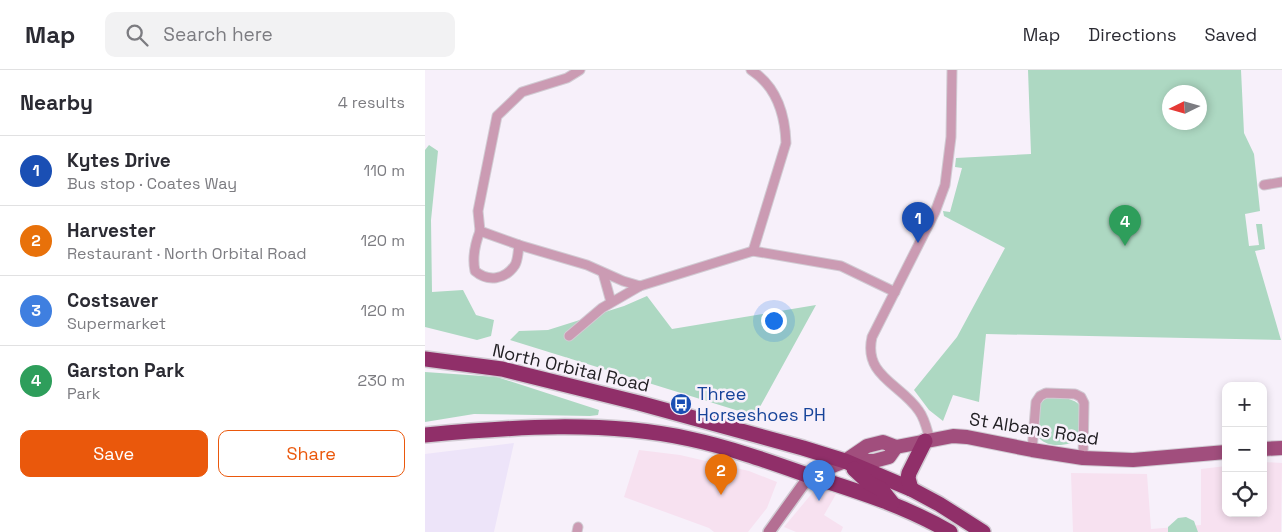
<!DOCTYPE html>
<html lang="en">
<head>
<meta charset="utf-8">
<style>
  body { margin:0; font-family:"Space Grotesk",sans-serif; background:#f2f2f3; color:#2b2b33 }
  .controls { position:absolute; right:15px; bottom:15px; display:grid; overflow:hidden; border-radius:10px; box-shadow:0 2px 8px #0003 }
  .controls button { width:45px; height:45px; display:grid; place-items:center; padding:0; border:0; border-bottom:1px solid #e1e1e2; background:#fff; color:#2b2b33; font:25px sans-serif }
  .compass { position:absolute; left:737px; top:15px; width:45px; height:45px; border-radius:50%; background:#fff; box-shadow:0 2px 8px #0003; rotate:265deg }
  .you { position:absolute; left:348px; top:250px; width:18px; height:18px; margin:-12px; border:4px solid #fff; border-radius:50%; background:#1a73e8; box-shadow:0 0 0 8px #1a73e833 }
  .badge { display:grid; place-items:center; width:32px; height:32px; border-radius:50%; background:#ea580c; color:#fff; font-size:16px; font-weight:700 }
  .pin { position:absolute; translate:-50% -41px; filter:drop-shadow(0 1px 2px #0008) }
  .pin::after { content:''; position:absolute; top:26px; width:18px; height:15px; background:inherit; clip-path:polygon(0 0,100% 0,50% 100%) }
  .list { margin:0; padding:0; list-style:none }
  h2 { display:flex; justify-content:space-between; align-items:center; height:65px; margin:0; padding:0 20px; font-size:21px }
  h2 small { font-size:16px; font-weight:400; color:#7c7c81 }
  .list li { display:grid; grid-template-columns:32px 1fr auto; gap:15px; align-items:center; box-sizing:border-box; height:70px; padding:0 20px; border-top:1px solid #e1e1e2 }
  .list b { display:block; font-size:19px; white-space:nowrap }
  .list p { margin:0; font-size:16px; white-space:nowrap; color:#7c7c81 }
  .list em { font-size:16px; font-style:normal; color:#7c7c81 }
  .actions { display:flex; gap:10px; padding:15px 20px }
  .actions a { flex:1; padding:11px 0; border:1px solid #ea580c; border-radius:10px; text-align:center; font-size:18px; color:#ea580c }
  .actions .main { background:#ea580c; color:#fff }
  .icon { flex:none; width:28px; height:28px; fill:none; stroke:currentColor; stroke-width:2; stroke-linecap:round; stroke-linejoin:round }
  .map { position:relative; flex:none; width:857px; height:462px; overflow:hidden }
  header { display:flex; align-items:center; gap:30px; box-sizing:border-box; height:70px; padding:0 25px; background:#fff; border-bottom:1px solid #e1e1e2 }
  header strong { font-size:24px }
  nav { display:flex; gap:28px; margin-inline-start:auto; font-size:18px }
  .search { width:350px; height:45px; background:#f2f2f3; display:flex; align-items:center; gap:12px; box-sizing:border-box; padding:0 18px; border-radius:10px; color:#7c7c81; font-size:19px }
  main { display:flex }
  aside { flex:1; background:#fff }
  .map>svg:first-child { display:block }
  .commercial { fill:#f7e1f0 }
  .education { fill:#ede4f9 }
  .green { fill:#add8c2; fill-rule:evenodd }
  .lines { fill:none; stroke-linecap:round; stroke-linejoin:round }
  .street-casing { stroke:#d1cbd3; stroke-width:11 }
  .secondary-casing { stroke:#d1cbd3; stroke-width:14 }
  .primary-casing { stroke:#d1cbd3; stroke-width:16 }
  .highway-casing { stroke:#d1cbd3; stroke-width:18 }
  .street { stroke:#cb9bb3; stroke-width:9 }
  .secondary { stroke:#b46f93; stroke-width:11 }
  .primary { stroke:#a14e7d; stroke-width:14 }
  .highway { stroke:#902f69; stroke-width:15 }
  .labels { text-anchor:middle; stroke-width:5; stroke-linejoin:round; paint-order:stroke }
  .street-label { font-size:18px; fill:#222024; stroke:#f7f0fa }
  .transit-label { font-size:18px; fill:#164399; stroke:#f7f0fa; text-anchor:start }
</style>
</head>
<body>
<header>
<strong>Map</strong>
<div class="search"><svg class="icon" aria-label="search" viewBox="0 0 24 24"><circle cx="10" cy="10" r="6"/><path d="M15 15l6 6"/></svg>Search here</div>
<nav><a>Map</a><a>Directions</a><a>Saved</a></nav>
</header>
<main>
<aside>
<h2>Nearby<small>4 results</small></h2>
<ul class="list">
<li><span class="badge" style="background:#1a4fb4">1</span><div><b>Kytes Drive</b><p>Bus stop · Coates Way</p></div><em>110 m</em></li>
<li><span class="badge" style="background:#e8710a">2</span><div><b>Harvester</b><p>Restaurant · North Orbital Road</p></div><em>120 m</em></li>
<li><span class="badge" style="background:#3f7fe0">3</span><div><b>Costsaver</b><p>Supermarket</p></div><em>120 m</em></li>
<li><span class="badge" style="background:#2e9e5b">4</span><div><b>Garston Park</b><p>Park</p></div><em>230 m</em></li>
</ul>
<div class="actions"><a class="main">Save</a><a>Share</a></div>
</aside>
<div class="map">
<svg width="857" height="462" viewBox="0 0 857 462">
  <rect width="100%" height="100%" fill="#f7f0fa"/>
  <g class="commercial">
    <polygon points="214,380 255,385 324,401 352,412 342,438 323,462 289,462 284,458 199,427"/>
    <polygon points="838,392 857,393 856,462 648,462 646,403 722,404 726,459 776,455 776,399 801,396 801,443 838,443"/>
    <polygon points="394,417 411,424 399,445 418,457 416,462 371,462 359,457 389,421"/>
  </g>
  <polygon class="education" points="89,373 69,462 0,462 0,384"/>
  <g class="green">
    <path d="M603 0H816L819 63 829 84 835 141 820 144 824 176 834 175 831 154H837L840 179 830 181 856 270 561 264 554 332 528 325 518 351 504 340 489 320 532 267 580 178 519 146 518 141 525 142 537 98 530 97 531 88 606 84ZM774 22V52H744V22Z"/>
    <polygon points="4,75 13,81 6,150 7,222 38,220 51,245 69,250 66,266 52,270 0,257 0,80"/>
    <polygon points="222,226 247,259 391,235 330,346 85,270 94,261 123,260 199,236"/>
    <polygon points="0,302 72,307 174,340 173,345 165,346 49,344 0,352"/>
    <path d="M623 327C634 328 650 327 656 337V369C646 375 625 379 615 369 608 362 610 340 617 332 618 330 621 329 623 327Z"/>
    <polygon points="761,447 769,451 773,462 743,462 743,457 753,448"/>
  </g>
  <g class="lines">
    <g class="street-casing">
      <g id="street">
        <polyline points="155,0 142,8 97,22 72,46 53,141 55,161 94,175 162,195 198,211 215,216 328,181 416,196 470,222"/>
        <path d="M326 0C351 16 360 44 361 73L328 181"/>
        <polyline points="839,115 857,112"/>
        <path d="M55 161C50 174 47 187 50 201 63 212 80 210 90 195 93 190 93 182 94 175"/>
        <polyline points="178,203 186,232"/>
        <polyline points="144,266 177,238 215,216"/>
        <path d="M505 370C502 360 500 349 494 341 476 314 438 306 447 267L510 142 520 115 526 67 527 0"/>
        <polyline points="607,380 611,332 615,326 621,323 650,324 656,327 659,333 658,388"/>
        <polyline points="152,462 153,457"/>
      </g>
    </g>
    <g class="secondary-casing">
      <polyline id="secondary" points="344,462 385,405"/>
    </g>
    <g class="primary-casing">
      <g id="primary">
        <polyline points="838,379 857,378"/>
        <polyline points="421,391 449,391 464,387 471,377"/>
        <polyline points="385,405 420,391 442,376 458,372 471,377 528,366 542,367 607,380 658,388 708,390 801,382"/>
      </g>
    </g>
    <g class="highway-casing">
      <g id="highway">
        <polyline points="0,289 77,299 214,333 378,378 420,391 486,419 514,434 558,462"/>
        <path d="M0 365C88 357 178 350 265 369 307 378 348 393 388 407 436 422 482 437 525 462"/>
        <polyline points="429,399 444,413 456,419 467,433"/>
        <polyline points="486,419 483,408 484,403 500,371"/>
      </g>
    </g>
    <use href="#street" class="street"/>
    <use href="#secondary" class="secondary"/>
    <use href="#primary" class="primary"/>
    <use href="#highway" class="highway"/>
  </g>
  <defs>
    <g id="bus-disc" transform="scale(1.125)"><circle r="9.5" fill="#1a4fb4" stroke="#f7f0fa"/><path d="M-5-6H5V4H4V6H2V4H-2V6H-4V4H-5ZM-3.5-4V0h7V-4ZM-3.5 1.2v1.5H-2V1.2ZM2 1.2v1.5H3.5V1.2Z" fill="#fff"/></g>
  </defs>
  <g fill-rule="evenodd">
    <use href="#bus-disc" x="256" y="334"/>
  </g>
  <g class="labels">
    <g class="street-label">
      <text transform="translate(146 298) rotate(13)" y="6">North Orbital Road</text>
      <text transform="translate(609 359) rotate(9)" y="6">St Albans Road</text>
    </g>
    <g class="transit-label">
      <text x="272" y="330">Three<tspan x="272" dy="21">Horseshoes PH</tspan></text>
    </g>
  </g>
</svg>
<div class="controls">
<button>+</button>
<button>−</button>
<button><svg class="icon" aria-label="locate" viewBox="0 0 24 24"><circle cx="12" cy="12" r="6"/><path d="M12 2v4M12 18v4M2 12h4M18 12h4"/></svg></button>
</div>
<svg class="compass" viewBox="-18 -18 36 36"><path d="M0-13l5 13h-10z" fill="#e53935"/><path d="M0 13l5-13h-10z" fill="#7c7c81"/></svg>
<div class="you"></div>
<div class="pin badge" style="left:493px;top:173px;background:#1a4fb4">1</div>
<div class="pin badge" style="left:296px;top:425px;background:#e8710a">2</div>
<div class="pin badge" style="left:394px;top:431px;background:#3f7fe0">3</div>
<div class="pin badge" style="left:700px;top:176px;background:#2e9e5b">4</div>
</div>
</main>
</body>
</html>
